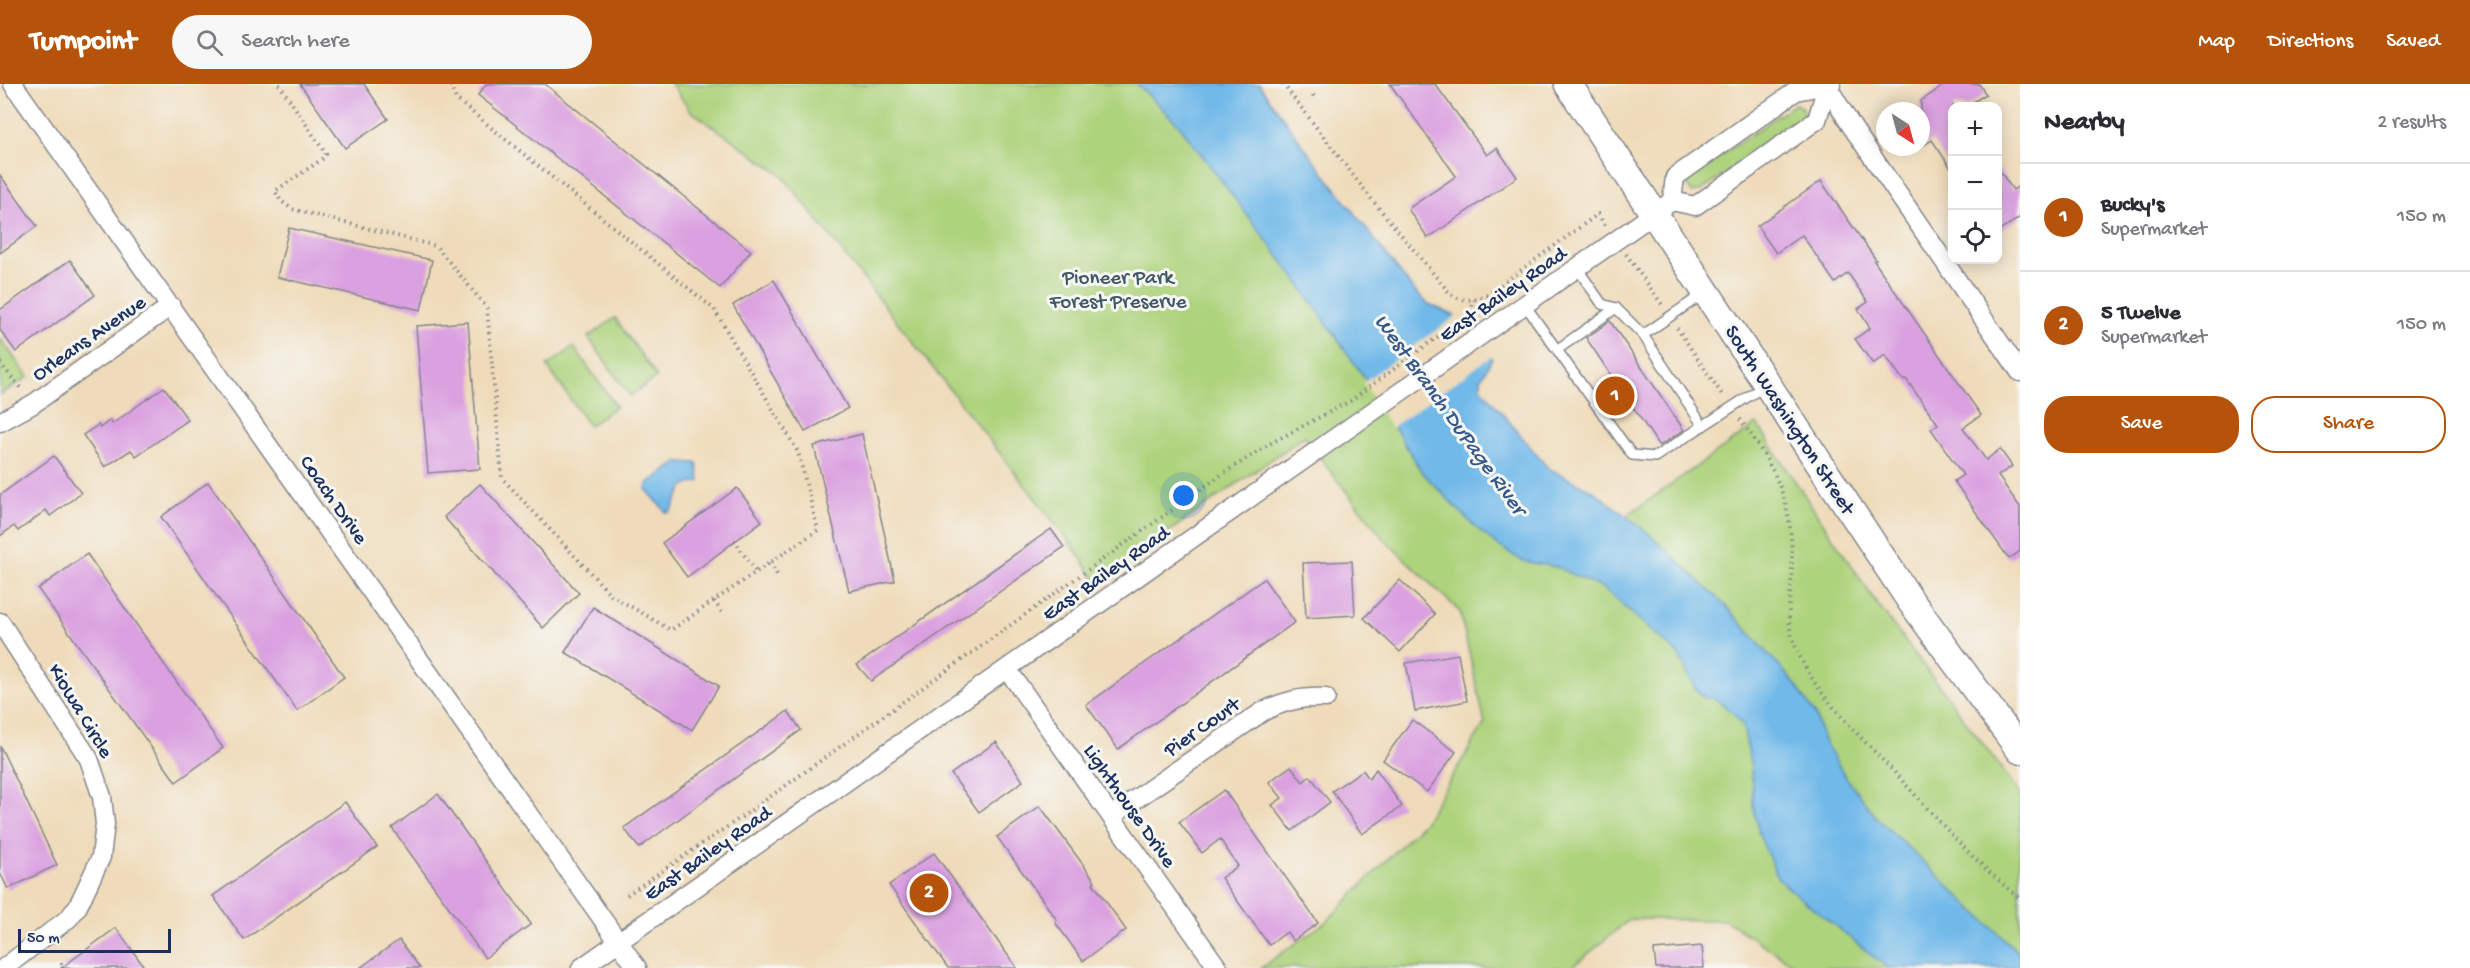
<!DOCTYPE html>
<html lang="en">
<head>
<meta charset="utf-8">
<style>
  body { margin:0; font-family:"Gochi Hand",sans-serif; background:#f7f7f7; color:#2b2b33 }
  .controls { position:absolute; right:18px; top:18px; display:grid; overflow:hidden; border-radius:12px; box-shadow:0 3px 15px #0003 }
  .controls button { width:54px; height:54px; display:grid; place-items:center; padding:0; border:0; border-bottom:2px solid #e1e1e2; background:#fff; color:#2b2b33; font:30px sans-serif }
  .compass { position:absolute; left:1876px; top:18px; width:54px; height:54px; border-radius:50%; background:#fff; box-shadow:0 3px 15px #0003; rotate:144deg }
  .scale { position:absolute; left:18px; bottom:15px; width:153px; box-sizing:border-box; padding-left:6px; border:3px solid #1b2f5e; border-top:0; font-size:16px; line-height:21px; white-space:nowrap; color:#1b2f5e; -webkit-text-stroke:4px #f6f6f2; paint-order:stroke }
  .you { position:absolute; left:1184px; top:412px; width:21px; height:21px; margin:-15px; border:4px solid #fff; border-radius:50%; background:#1a73e8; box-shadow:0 0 0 9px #1a73e833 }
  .badge { display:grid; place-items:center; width:39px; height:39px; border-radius:50%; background:#b45309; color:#fff; font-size:20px; font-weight:700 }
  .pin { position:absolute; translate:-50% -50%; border:3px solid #fff; box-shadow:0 2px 6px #0006 }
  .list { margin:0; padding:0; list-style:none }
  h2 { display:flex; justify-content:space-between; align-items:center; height:78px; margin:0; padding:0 24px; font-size:26px }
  h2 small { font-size:20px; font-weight:400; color:#7c7c81 }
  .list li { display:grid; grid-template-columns:39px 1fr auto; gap:18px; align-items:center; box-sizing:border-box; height:108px; padding:0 24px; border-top:2px solid #e1e1e2 }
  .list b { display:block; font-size:22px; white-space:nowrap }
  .list p { margin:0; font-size:20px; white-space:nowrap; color:#7c7c81 }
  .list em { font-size:20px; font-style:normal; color:#7c7c81 }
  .actions { display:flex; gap:12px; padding:18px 24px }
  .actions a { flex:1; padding:14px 0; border:2px solid #b45309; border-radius:24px; text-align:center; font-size:21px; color:#b45309 }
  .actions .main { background:#b45309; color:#fff }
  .icon { flex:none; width:33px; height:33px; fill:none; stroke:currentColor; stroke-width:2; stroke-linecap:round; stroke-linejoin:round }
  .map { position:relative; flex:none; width:2020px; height:884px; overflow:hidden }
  header { display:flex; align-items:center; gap:36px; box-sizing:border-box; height:84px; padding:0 30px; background:#b45309; color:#fff }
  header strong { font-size:28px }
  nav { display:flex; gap:33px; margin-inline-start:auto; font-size:21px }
  .search { width:420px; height:54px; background:#f7f7f7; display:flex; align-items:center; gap:15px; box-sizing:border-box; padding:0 21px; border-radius:33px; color:#7c7c81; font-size:22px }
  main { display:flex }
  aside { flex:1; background:#fff }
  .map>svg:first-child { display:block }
  .green { fill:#aed37d; stroke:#64816e; stroke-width:1.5 }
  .water { fill:#71b9e9; stroke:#4674a4; stroke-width:1.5 }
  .pier { fill:#efdbb9 }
  .building { fill:#daa0e0 }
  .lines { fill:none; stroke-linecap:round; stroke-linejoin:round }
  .lane-casing { stroke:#85858c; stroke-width:12 }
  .street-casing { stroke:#85858c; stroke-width:21 }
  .secondary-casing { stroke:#85858c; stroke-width:30 }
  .path { stroke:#85858c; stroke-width:4; stroke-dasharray:1.5 4.5; stroke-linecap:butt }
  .lane { stroke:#fff; stroke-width:9 }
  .street { stroke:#fff; stroke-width:18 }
  .secondary { stroke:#fff; stroke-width:27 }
  .labels { text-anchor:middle; stroke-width:6; stroke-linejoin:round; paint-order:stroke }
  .park-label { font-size:21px; fill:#405866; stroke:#f6f6f2 }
  .street-label { font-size:21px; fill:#1b2f5e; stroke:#f6f6f2 }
  .water-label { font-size:22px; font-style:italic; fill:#355888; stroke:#f6f6f2 }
</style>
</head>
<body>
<header>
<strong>Turnpoint</strong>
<div class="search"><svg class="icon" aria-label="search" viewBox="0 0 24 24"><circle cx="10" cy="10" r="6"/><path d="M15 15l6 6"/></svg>Search here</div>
<nav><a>Map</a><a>Directions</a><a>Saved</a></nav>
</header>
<main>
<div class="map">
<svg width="2020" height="884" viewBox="0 0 2020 884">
  <rect width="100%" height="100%" fill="#f6f6f2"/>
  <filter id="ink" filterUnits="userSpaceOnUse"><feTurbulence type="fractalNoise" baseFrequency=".0167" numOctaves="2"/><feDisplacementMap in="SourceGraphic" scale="12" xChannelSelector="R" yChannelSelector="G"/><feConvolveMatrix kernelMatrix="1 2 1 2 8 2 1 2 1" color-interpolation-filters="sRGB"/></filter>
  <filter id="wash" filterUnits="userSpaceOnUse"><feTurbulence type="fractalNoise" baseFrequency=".008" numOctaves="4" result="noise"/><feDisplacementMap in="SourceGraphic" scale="24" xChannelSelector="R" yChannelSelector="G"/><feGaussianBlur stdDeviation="1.35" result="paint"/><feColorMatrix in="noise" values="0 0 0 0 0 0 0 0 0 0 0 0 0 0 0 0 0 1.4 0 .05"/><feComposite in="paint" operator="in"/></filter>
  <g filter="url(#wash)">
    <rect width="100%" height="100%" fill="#efdbb9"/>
    <g class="green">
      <polygon points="671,0 1207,0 1564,457 1626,432 1757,340 1877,520 2020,709 2020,884 1799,884 1725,836 1630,835 1571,884 1261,884 1327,837 1424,738 1485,639 1460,528 1385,456 1330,387 1305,352 1097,498 1074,464 782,91 691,27"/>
      <polygon points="1795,20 1803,24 1804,29 1802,36 1701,107 1692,109 1687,100 1690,93"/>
      <polygon points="615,234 657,293 630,312 588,253"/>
      <polygon points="0,254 28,293 0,311"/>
      <polygon points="574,263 616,322 589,342 547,282"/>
    </g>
    <g class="water">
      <polygon points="1137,0 1259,0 1304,63 1411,203 1427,219 1459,234 1492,274 1481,295 1481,304 1548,384 1595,408 1647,448 1724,520 1796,601 1815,630 1824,657 1845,692 1877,734 2020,870 2020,884 1888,884 1794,809 1778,794 1760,753 1753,721 1751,682 1743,642 1735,631 1715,614 1704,614 1695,604 1678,570 1604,505 1557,483 1522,477 1502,464 1476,444 1421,387 1362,290 1295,194 1179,41"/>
      <polygon points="678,378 697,379 700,397 684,402 671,427 667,429 646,405 647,400"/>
    </g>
    <polygon class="pier" points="1458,231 1493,271 1391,344 1363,298"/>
    <g id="blocks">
      <g class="building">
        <polygon points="300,0 364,0 388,35 345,64"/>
        <polygon points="486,0 545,0 751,167 720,204 478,11"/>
        <polygon points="1390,0 1435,0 1487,71 1497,64 1517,93 1428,154 1408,125 1456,92"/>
        <polygon points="1946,0 1979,0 1986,10 1967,22 1953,22 1953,87 1932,56 1921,63 1921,17"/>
        <polygon points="1998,84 2013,106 2020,101 2020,133 1998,148"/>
        <polygon points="0,91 37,142 0,169"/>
        <polygon points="1821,97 1876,176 1874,177 1981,331 1963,344 1986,376 2000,365 2012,382 1998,392 2020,423 2020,467 2009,475 1954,397 1963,391 1931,345 1938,340 1906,295 1903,296 1885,271 1873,280 1855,255 1870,244 1858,225 1868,218 1848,189 1835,199 1802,151 1776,169 1757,142"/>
        <polygon points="289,144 432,176 421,226 277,193"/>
        <polygon points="70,176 95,211 16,268 0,246 0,226"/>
        <polygon points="774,196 848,324 805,348 733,221"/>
        <polygon points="1610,237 1684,346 1659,362 1629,317 1615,327 1601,307 1615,297 1586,254"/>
        <polygon points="468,238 480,385 428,389 416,242"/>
        <polygon points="164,303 188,336 136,372 131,366 105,383 83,351 98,341 100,344 110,336 112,340"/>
        <polygon points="862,350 895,497 849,507 814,362"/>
        <polygon points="54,372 81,409 50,432 46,426 18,447 14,442 0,452 0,411"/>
        <polygon points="208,398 344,593 297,627 161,433"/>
        <polygon points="480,400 579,509 543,544 444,433"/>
        <polygon points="737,404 762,437 687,493 662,459"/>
        <polygon points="1051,445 1064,463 871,597 857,581"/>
        <polygon points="87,470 223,664 176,698 38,505"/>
        <polygon points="1352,477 1355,531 1306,534 1303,479"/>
        <polygon points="1264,495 1295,538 1118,665 1086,621"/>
        <polygon points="1400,496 1435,530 1400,568 1364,534"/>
        <polygon points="593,523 719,602 692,646 565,568"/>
        <polygon points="1458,570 1467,617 1415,627 1406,579"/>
        <polygon points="788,627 801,646 639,764 624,744"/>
        <polygon points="1412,636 1456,668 1427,708 1383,676"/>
        <polygon points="996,658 1023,697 979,728 951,690"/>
        <polygon points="0,662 57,781 8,805 0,789"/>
        <polygon points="1291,682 1303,698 1310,692 1330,718 1292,747 1272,721 1282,714 1269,698"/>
        <polygon points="1376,685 1402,722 1362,750 1332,707 1363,686 1369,695"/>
        <polygon points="1224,706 1318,839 1293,857 1287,848 1269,861 1221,794 1238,782 1220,755 1202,769 1179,738"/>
        <polygon points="438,710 531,840 485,874 392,744"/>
        <polygon points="345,718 377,763 244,856 213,812"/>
        <polygon points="1040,722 1095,797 1093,799 1126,846 1083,877 1055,838 1057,836 997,753"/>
        <polygon points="934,769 1017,884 948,884 889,801"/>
        <polygon points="116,844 145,884 61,884"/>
        <polygon points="399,856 420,884 360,884"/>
        <polygon points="1702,862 1704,884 1656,884 1654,866"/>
      </g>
    </g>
  </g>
  <g filter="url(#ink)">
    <use href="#blocks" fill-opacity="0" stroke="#85858c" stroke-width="1.5"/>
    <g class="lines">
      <g class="lane-casing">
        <g id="lane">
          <polyline points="1577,184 1602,220 1616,224 1643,251 1703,342"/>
          <polyline points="1525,221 1632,371 1655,373 1766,301"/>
          <polyline points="1643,251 1703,210"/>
          <polyline points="1558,265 1616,224"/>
        </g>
      </g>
      <g class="street-casing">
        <g id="street">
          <polyline points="13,0 637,884"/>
          <polyline points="1826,0 1852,43 2020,288"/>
          <polyline points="1672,117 1695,122 1817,36 1827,2"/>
          <polyline points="0,338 33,320 171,222"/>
          <polyline points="0,538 89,675 102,713 105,740 101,773 78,822 69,834 4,884"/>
          <polyline points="1007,585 1218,884"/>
          <path d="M1111 732 1262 628C1284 617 1301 613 1326 614"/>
          <polyline points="581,884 1672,117 1675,93 1796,7 1831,0"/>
        </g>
      </g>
      <g class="secondary-casing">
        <polyline id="secondary" points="1568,0 1910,516 2020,666"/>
      </g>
      <g class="path">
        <polyline points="279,0 326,70 324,74 275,107 281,117 292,125 436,162 487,224 502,394 611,511 671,546 818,446 798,368 714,225 456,15 450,0"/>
        <path d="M1283 0 1373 117 1448 207C1460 219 1472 217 1487 211L1598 130 1605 142"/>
        <polyline points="1313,11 1316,16"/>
        <polyline points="1626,170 1663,222"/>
        <polyline points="1677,244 1723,312"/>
        <polyline points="0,279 22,306"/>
        <path d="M1740 335C1778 388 1793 418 1792 485 1792 507 1785 532 1792 553 1810 608 1857 648 1895 689 1935 732 1973 778 2020 814"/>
        <polyline points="734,456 756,488"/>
        <polyline points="770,479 777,491"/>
        <polyline points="714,517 723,530"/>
        <polyline points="627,811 743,732 1221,391 1271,359 1350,317 1470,229 1474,216"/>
        <polyline points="61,879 65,884"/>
      </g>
      <use href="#lane" class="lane"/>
      <use href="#street" class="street"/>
      <use href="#secondary" class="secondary"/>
    </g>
  </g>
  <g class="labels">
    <g class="park-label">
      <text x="1118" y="199">Pioneer Park<tspan x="1118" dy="24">Forest Preserve</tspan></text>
    </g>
    <g class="street-label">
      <text transform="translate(1502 209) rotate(-35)" y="7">East Bailey Road</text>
      <text transform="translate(88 253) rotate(-35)" y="7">Orleans Avenue</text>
      <text transform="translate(1791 335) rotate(57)" y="7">South Washington Street</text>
      <text transform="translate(335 415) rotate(55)" y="7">Coach Drive</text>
      <text transform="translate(1105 488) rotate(-35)" y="7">East Bailey Road</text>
      <text transform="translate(82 626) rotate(59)" y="7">Kiowa Circle</text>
      <text transform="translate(1201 642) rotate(-35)" y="7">Pier Court</text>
      <text transform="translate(1131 721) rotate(55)" y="7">Lighthouse Drive</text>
      <text transform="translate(707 768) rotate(-35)" y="7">East Bailey Road</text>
    </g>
    <g class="water-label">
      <text transform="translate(1452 329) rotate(54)" y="8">West Branch DuPage River</text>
    </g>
  </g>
</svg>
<div class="controls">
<button>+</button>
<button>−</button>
<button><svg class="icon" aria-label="locate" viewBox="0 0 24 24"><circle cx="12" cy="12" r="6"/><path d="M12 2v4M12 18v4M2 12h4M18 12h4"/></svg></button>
</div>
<svg class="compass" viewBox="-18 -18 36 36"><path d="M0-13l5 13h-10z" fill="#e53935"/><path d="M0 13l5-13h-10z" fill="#7c7c81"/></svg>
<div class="scale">50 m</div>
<div class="you"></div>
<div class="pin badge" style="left:1615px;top:312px">1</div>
<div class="pin badge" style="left:929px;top:809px">2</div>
</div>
<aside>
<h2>Nearby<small>2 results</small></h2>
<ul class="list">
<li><span class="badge">1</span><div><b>Bucky's</b><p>Supermarket</p></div><em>150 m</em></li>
<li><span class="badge">2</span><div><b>5 Twelve</b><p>Supermarket</p></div><em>150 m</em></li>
</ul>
<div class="actions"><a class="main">Save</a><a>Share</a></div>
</aside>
</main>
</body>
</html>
